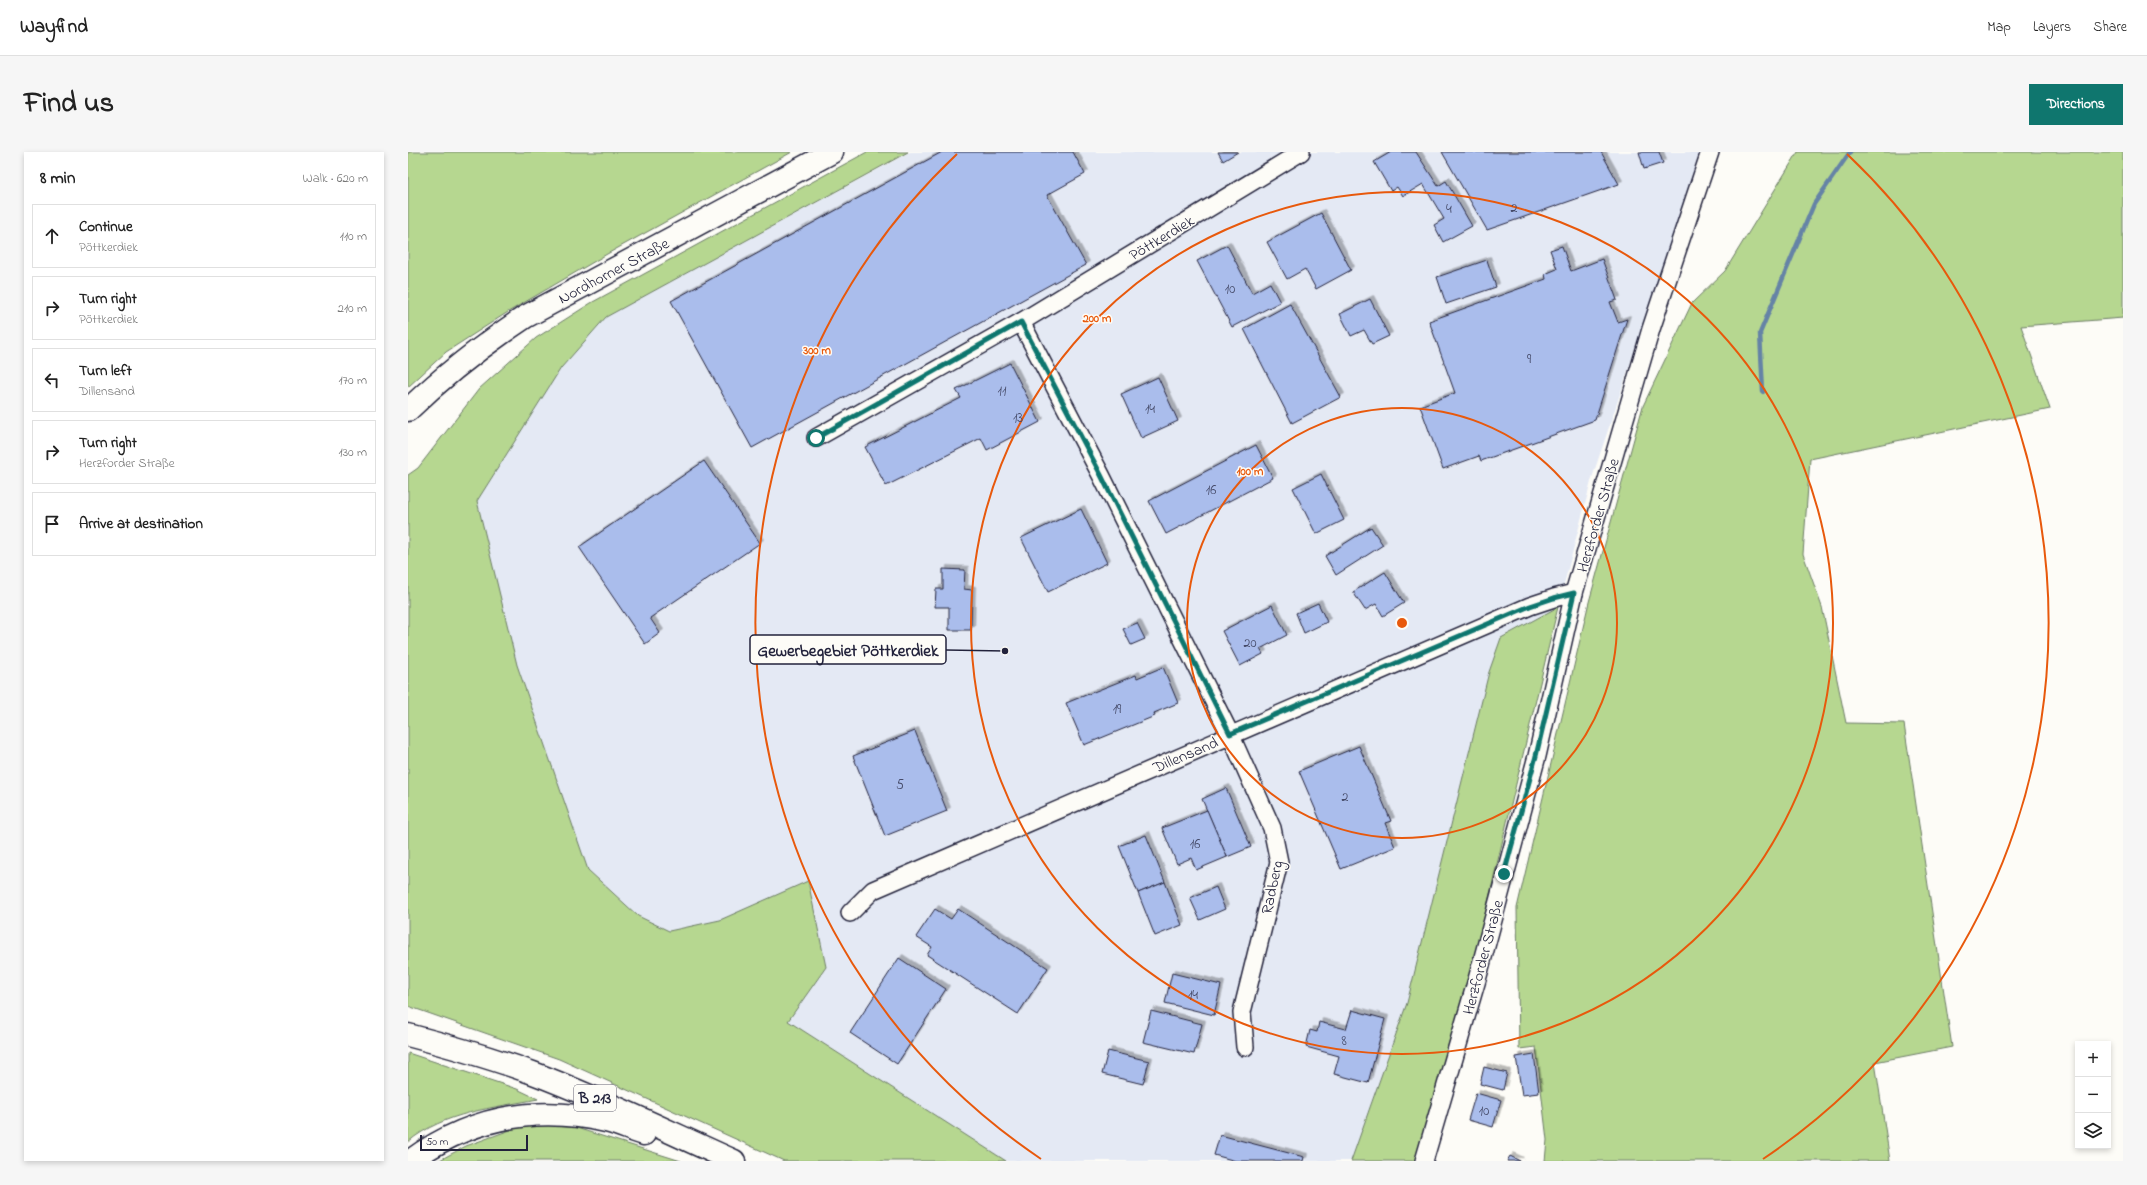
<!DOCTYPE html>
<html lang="en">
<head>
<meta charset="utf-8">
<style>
  body { margin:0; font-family:"Indie Flower",sans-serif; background:#f6f6f6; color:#222 }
  .controls { position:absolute; right:12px; bottom:12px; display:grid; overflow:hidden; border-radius:0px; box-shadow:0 2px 6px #0003 }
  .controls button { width:36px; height:36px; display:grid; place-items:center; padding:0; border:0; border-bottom:1px solid #e0e0e0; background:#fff; color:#222; font:20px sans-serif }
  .scale { position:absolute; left:12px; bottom:10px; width:108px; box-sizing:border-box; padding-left:4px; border:2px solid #22223b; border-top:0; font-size:11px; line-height:14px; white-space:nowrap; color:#22223b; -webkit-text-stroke:3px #fdfcf7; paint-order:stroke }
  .stop { position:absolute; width:12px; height:12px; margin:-9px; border:3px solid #0f766e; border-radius:50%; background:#fff }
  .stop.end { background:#0f766e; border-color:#fff; box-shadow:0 1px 4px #0008 }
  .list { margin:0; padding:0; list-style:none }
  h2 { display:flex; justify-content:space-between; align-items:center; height:52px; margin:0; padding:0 16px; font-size:17px }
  h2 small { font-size:13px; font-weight:400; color:#767676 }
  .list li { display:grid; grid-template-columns:26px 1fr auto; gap:12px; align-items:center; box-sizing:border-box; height:64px; margin:0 8px 8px; padding:0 8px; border:1px solid #e0e0e0; border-radius:0px }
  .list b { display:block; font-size:15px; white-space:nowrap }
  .list p { margin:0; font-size:13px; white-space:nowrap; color:#767676 }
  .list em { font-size:13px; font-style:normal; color:#767676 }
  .icon { flex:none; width:22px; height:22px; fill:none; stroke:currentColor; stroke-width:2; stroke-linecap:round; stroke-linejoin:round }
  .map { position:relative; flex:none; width:1715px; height:1009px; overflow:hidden; border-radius:0px }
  header { display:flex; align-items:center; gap:24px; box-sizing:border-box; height:56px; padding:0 20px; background:#fff; border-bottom:1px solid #e0e0e0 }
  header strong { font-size:19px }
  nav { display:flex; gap:22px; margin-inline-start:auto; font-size:14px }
  .intro { display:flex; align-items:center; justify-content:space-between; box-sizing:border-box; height:96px; padding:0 24px }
  h1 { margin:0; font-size:28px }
  .button { padding:10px 18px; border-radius:0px; background:#0f766e; color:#fff; font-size:14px; font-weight:700 }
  main { display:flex; gap:24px; padding:0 24px }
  aside { flex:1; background:#fff; border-radius:0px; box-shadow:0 2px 6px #0003 }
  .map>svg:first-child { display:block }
  .built { fill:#e4e9f4 }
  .green { fill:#b6d790; stroke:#6c7c66 }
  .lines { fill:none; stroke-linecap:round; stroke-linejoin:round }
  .stream { stroke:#6583a6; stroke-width:4.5 }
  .building { fill:#aabdec; stroke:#22223b; filter:url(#shadow) }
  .minor-casing { stroke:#22223b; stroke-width:20 }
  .secondary-casing { stroke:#22223b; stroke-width:25 }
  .primary-casing { stroke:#22223b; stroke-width:25 }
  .minor { stroke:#fdfcf7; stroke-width:17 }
  .secondary { stroke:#fdfcf7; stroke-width:22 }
  .primary { stroke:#fdfcf7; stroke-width:22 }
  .route { stroke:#0f766e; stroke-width:5 }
  .ring { fill:none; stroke:#e8590c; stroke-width:2 }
  .labels { text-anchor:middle; stroke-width:3; stroke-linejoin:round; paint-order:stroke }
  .number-label { font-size:14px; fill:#444967 }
  .shield { fill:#fdfcf7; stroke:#646373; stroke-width:1 }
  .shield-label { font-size:15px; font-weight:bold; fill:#22223b }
  .street-label { font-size:16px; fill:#22223b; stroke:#fdfcf7 }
  .centre { fill:#e8590c; stroke:#fdfcf7; stroke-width:2 }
  .ring-label { font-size:12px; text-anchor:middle; font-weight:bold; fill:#e8590c; stroke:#fdfcf7; stroke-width:3; stroke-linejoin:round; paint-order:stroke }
  .leader { fill:none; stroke:#22223b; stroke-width:1.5 }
  .callout-dot { fill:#22223b; stroke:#fdfcf7; stroke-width:1.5 }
  .callout { fill:#fdfcf7; stroke:#22223b; stroke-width:1.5 }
  .callout-label { font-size:17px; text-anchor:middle; font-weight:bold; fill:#22223b }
</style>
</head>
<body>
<header>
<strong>Wayfind</strong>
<nav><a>Map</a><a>Layers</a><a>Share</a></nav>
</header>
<div class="intro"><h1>Find us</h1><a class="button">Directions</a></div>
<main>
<aside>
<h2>8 min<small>Walk · 620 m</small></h2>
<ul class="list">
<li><svg class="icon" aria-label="ahead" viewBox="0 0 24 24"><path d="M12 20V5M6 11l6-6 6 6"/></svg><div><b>Continue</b><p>Pöttkerdiek</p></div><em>110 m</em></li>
<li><svg class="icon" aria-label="right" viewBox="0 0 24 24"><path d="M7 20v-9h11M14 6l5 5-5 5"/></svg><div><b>Turn right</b><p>Pöttkerdiek</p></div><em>210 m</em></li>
<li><svg class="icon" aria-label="left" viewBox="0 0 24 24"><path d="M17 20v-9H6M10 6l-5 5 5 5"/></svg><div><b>Turn left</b><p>Dillensand</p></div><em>170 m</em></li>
<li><svg class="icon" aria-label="right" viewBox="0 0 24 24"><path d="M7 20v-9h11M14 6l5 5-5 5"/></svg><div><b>Turn right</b><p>Herzforder Straße</p></div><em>130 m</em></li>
<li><svg class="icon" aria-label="arrive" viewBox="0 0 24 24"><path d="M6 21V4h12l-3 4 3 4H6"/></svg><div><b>Arrive at destination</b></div></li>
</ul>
</aside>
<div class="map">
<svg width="1715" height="1009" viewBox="0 0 1715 1009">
  <defs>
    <filter id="shadow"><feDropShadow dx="3.5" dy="-3.5" stdDeviation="0" flood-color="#0004"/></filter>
  </defs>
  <rect width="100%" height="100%" fill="#fdfcf7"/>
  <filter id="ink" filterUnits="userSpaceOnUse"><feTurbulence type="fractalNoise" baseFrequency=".025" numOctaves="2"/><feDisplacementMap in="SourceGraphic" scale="8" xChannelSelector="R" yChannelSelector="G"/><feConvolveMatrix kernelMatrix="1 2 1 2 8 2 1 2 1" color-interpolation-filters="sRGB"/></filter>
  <g filter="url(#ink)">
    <polygon class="built" points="502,0 1293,0 1184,326 1150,455 1093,486 1081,520 999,851 943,1009 598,1009 380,869 418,815 400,729 312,768 261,779 230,764 180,718 109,513 69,349 153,216 198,165"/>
    <g class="green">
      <polygon points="0,0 384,0 199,102 100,160 38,200 0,235"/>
      <polygon points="459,0 500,0 198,165 153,216 69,349 109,513 180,718 230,764 261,779 312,768 400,729 418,815 380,869 598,1009 376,1009 151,907 0,854 0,323 10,316 71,237 128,186 183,151"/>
      <polygon points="1390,0 1715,0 1715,166 1613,174 1642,257 1402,307 1395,402 1414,455 1438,571 1496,572 1544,895 1467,910 1482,1009 1137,1009 1139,988 1128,895 1111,897 1109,756 1181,450 1235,254 1284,151 1317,119"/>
      <polygon points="1150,455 1030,961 1015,1009 943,1009 999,851 1081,520 1093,486"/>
      <path d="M0 901 109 937 130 947C85 956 36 960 0 990Z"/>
      <polygon points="116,973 159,973 273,1009 30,1009 58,994"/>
    </g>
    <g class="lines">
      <polyline class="stream" points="1355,240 1352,181 1406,52 1442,0"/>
    </g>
    <g class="building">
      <polygon points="534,0 665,0 677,22 639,43 678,113 344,296 263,149"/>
      <polygon points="810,0 830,0 815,9"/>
      <polygon points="983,0 1008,0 1030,34 1038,29 1064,74 1035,90 1026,73 1036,67 1015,32 995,44 989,35 983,39 966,10"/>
      <polygon points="1034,0 1193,0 1211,32 1079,78"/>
      <polygon points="1231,0 1251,0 1255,11 1236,17"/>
      <polygon points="913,61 943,118 908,137 897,117 879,127 859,90"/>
      <polygon points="819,93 844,141 862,131 872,150 824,175 789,109"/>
      <polygon points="1154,94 1163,119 1194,107 1209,148 1202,150 1210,170 1219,167 1187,268 1073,309 1071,304 1035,317 1012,254 1047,241 1021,169 1138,127 1137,122 1149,117 1142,98"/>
      <polygon points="1079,108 1088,135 1038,152 1029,125"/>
      <polygon points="962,147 981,184 964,192 956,178 943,184 932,162"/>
      <polygon points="882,152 933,245 884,271 836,177"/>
      <polygon points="602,211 632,270 579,298 573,286 478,334 457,295 553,246 548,238"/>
      <polygon points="750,225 770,269 733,286 713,242"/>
      <polygon points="848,293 865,326 758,382 741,349"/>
      <polygon points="296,309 352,391 242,466 252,481 237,492 171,395"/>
      <polygon points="913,322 936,368 908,382 885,336"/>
      <polygon points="673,357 699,411 640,440 613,386"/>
      <polygon points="963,375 975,393 928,423 917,404"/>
      <polygon points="535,417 557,418 556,437 564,438 563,478 541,478 541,455 527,455 528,437 535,437"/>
      <polygon points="977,420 996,451 975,464 968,452 957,458 945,440"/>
      <polygon points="910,451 919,470 896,481 888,461"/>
      <polygon points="864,453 879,483 852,497 855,502 832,514 814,479"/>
      <polygon points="729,471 737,487 723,493 715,477"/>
      <polygon points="755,515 770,551 746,561 747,564 676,593 658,551 728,523 729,526"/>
      <polygon points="507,579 539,659 477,684 445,604"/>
      <polygon points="951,594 983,669 977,671 987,695 933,717 891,619"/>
      <polygon points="818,636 843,695 819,705 794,647"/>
      <polygon points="799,658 819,705 788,718 783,706 769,712 754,676"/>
      <polygon points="738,683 757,730 730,741 711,694"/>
      <polygon points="757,730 774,773 747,784 730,741"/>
      <polygon points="808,735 817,757 792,768 782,746"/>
      <polygon points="527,757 543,767 550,757 640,816 610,862 519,803 524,795 508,785"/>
      <polygon points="491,806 538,837 489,912 442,881"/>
      <polygon points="764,821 813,833 806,863 757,851"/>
      <polygon points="944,858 977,867 960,931 926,922 931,904 898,895 902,878 909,880 911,870 938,877"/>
      <polygon points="743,859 794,872 786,902 735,890"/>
      <polygon points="700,899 741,909 735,932 694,922"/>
      <polygon points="1126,902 1131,941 1114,943 1108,905"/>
      <polygon points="1076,915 1099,921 1095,938 1072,932"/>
      <polygon points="1068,941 1093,948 1085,975 1060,968"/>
      <polygon points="812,983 896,1005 895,1009 828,1009 806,1003"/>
      <polygon points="1102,1004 1112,1009 1099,1009"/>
    </g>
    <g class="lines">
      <g class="minor-casing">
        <g id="minor">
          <polyline points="408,286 613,170"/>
          <polyline points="442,761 465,738 1122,454 1146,446 1166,441"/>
          <polyline points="837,895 834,860 871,710 864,676 822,582 693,323 613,170 893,0"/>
          <polyline points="1016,1009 1070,824 1129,604 1166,441 1243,177 1302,0"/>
        </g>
      </g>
      <g class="secondary-casing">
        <path id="secondary" d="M0 258C36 223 75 193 117 165L424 0"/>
      </g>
      <g class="primary-casing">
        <g id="primary">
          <path d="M0 883C42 894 84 906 125 921 194 947 259 979 326 1009"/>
          <path d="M2 1009C62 965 127 953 198 969 211 972 223 978 236 982"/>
        </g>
      </g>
      <use href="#minor" class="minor"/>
      <use href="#secondary" class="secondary"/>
      <use href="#primary" class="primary"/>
    </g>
  </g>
  <g class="lines" filter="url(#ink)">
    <polyline class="route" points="408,286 613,170 693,323 822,582 1122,454 1146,446 1166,441 1128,604 1096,722"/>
  </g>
  <g class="ring">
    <circle cx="994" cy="471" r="215"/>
    <circle cx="994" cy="471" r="431"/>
    <path d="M633 1007A646 646 0 0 1 549 2M1439 2A646 646 0 0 1 1355 1007"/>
  </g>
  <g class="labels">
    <g class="number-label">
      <text x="1106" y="60">2</text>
      <text x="1041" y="61">4</text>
      <text x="822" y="141">10</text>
      <text x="1121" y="211">9</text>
      <text x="594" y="243">11</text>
      <text x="742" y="261">14</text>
      <text x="610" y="270">13</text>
      <text x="803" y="342">16</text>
      <text x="842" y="495">20</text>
      <text x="709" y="561">19</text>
      <text x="492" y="637">5</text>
      <text x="937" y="649">2</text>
      <text x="787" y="696">16</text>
      <text x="785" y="847">14</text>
      <text x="936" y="893">8</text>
      <text x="1076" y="963">10</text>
    </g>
    <rect class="shield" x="166" y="933" width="42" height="26" rx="3"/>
    <g class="shield-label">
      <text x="187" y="951">B 213</text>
    </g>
    <g class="street-label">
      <text transform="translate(753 85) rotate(-31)" y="6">Pöttkerdiek</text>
      <text transform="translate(205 118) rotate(-28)" y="6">Nordhorner Straße</text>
      <text transform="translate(1189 363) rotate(-74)" y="6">Herzforder Straße</text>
      <text transform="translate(777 602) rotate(-23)" y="6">Dillensand</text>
      <text transform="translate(863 735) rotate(-78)" y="6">Radberg</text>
      <text transform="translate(1074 805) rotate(-75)" y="6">Herzforder Straße</text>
    </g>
  </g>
  <circle cx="994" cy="471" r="6" class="centre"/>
  <g class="ring-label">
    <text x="689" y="170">200 m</text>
    <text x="409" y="202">300 m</text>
    <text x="842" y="323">100 m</text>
  </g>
  <path class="leader" d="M597 499L538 498"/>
  <circle class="callout-dot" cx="597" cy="499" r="4"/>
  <rect class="callout" x="342" y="483" width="196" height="29" rx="4"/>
  <g class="callout-label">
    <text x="440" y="504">Gewerbegebiet Pöttkerdiek</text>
  </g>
</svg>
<div class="controls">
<button>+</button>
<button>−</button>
<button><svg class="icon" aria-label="layers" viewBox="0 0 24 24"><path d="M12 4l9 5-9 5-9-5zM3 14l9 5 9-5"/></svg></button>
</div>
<div class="scale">50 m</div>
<div class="stop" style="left:408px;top:286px"></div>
<div class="stop end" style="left:1096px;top:722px"></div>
</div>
</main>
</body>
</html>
